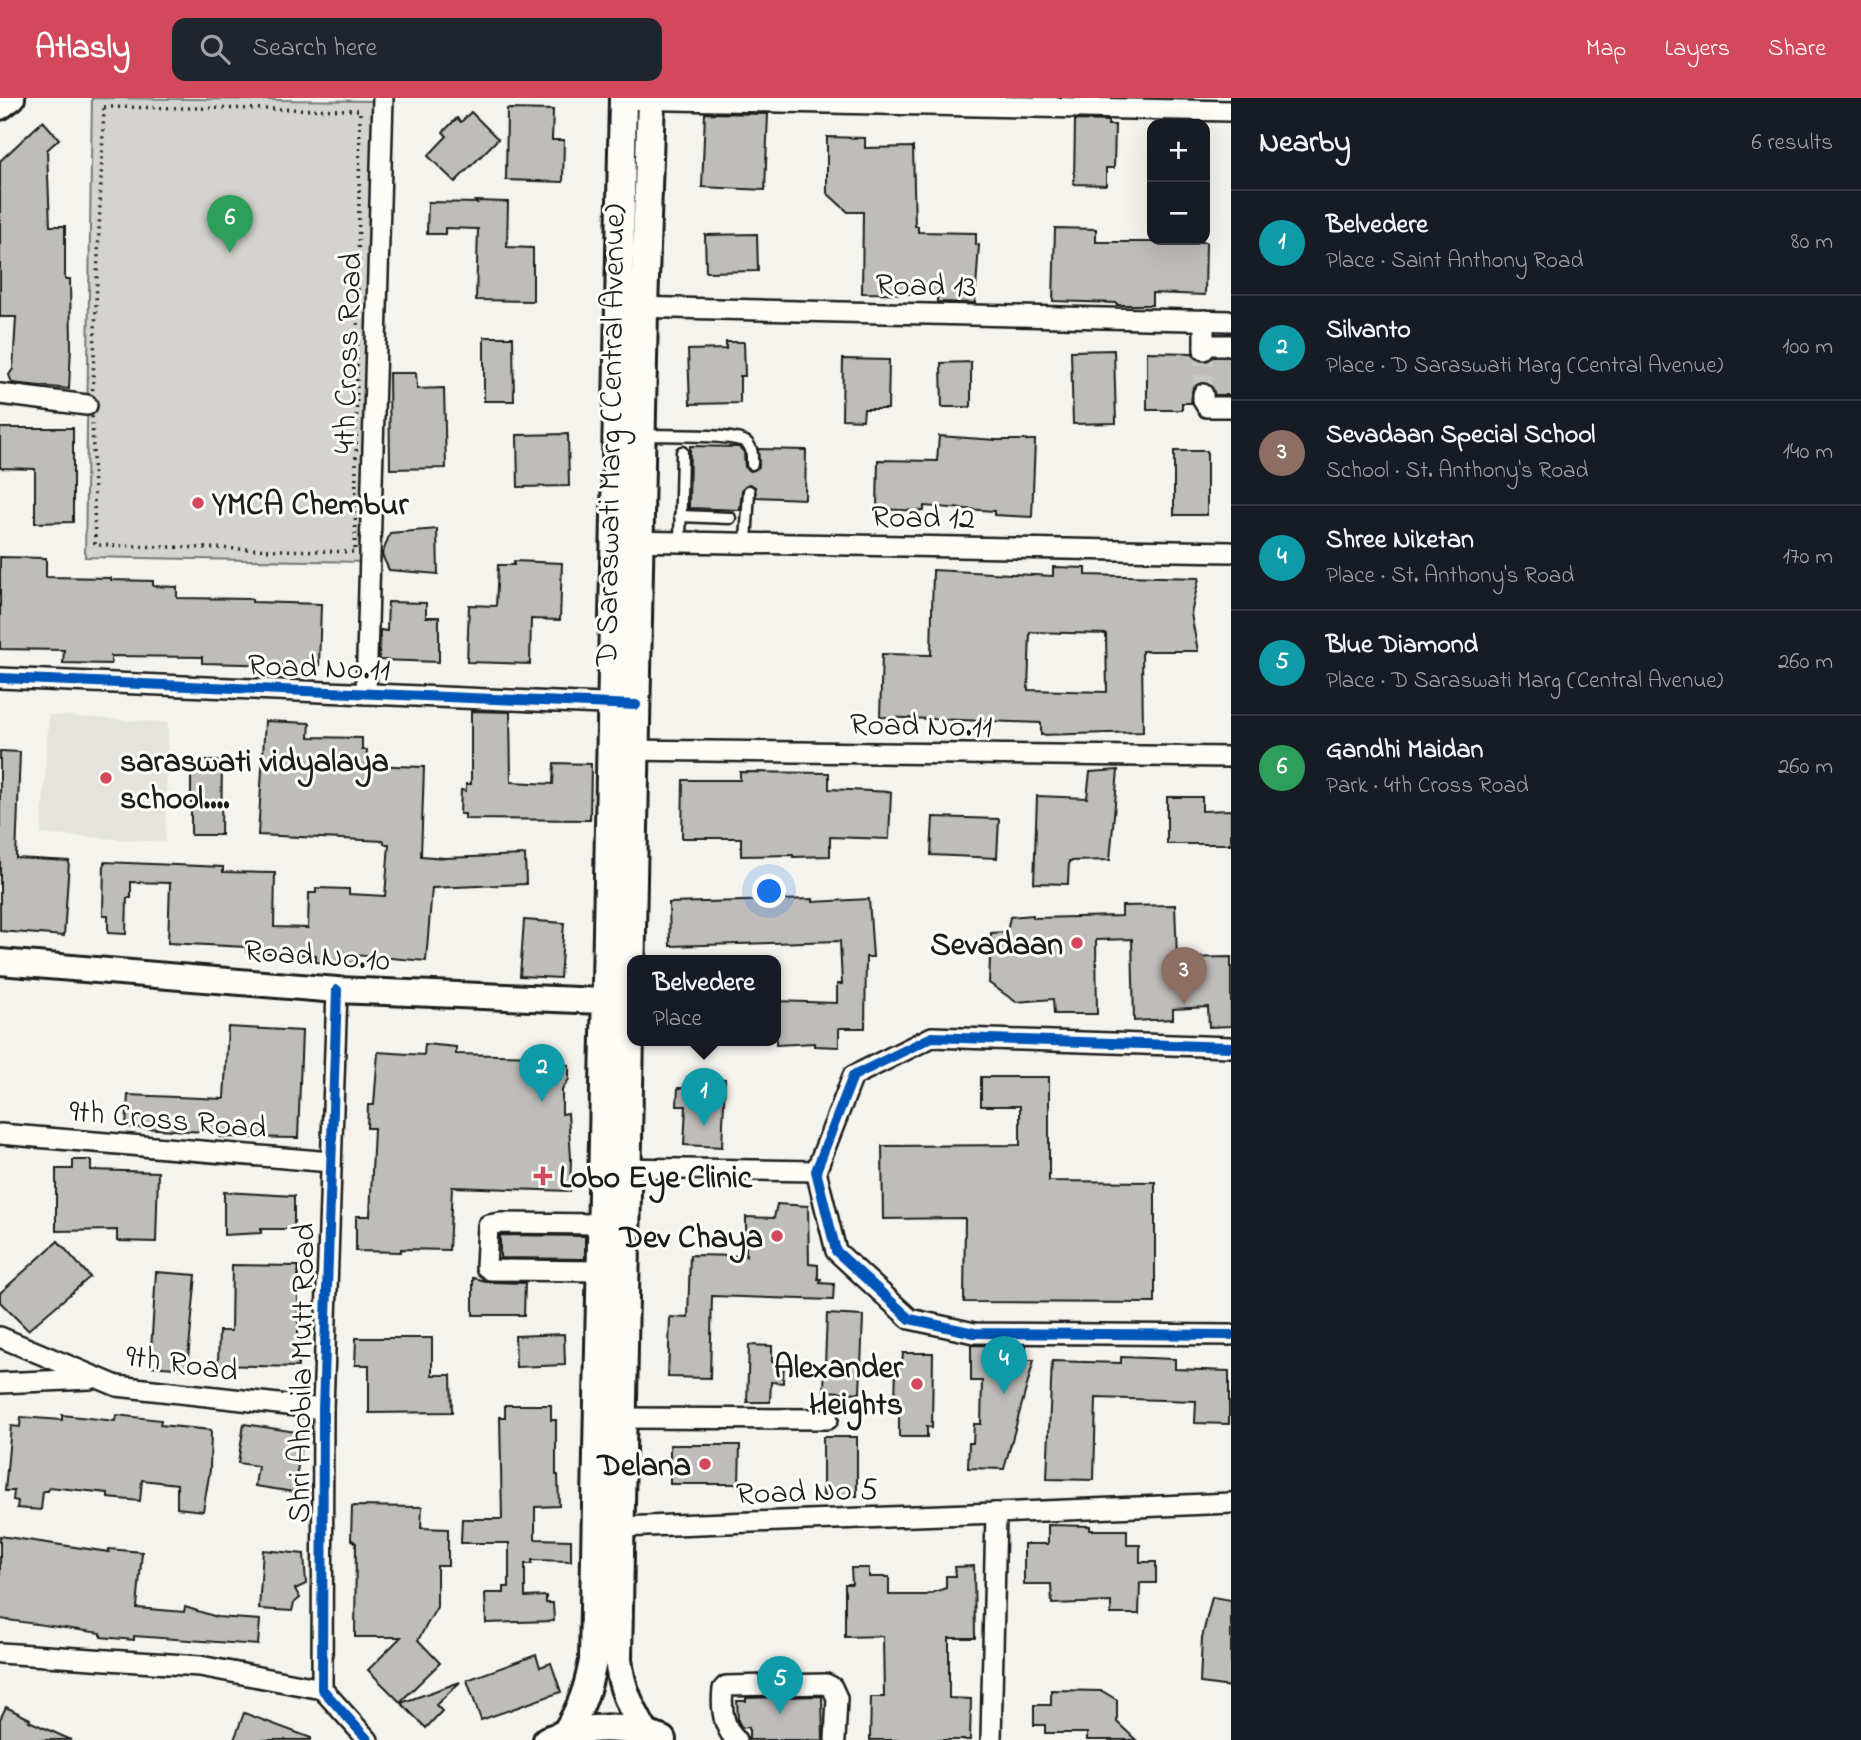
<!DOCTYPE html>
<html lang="en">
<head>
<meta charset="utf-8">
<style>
  body { margin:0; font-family:"Indie Flower",sans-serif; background:#20242c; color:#f1f3f6 }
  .controls { position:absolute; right:21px; top:21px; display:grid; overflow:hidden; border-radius:14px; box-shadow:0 7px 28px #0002 }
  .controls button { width:63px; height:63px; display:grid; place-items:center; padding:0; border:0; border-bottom:2px solid #363941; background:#171b24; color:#f1f3f6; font:35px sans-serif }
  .you { position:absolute; left:770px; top:794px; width:24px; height:24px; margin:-18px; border:5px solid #fff; border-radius:50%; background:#1a73e8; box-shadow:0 0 0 10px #1a73e833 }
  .badge { display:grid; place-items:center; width:46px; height:46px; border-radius:50%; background:#d1495b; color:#fff; font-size:23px; font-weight:700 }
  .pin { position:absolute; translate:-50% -58px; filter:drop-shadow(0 2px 4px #0008) }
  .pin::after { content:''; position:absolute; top:37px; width:24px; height:21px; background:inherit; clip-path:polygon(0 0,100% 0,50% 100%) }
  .popup { position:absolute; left:627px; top:857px; width:154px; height:91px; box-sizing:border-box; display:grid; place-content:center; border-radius:14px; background:#171b24; filter:drop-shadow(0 2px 5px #0005); font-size:23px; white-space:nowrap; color:#9ea1a6 }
  .popup b { font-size:26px; color:#f1f3f6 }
  .popup::after { content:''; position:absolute; left:50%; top:100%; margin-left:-14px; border:14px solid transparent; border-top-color:#171b24 }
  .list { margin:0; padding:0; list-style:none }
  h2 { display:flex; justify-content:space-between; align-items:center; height:91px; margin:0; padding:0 28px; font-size:30px }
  h2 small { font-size:23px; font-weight:400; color:#9ea1a6 }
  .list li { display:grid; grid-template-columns:46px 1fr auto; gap:21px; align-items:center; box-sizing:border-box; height:105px; padding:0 28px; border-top:2px solid #363941 }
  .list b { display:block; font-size:26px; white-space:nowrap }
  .list p { margin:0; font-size:23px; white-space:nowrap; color:#9ea1a6 }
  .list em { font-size:23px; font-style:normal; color:#9ea1a6 }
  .icon { flex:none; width:38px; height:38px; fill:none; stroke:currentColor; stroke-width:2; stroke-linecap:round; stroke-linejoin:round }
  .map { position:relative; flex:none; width:1231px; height:1642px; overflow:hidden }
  header { display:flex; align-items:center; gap:42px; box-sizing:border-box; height:98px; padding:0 35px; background:#d1495b; color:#fff }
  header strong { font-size:33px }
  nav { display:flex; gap:38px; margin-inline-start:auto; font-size:24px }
  .search { width:490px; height:63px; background:#20242c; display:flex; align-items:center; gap:18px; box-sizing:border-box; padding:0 24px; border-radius:14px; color:#9ea1a6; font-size:26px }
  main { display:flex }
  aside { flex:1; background:#171b24 }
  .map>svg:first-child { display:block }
  .built { fill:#e4e3de }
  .green { fill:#d4d3cf; stroke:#787876; stroke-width:2 }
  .building { fill:#bebdba; stroke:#1c1c1c; stroke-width:2; fill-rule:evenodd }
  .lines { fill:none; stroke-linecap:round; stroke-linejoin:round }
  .minor-tunnel { stroke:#c9c8c4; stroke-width:19; stroke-dasharray:19 10; stroke-linecap:butt }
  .service-casing { stroke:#1c1c1c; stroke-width:15 }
  .minor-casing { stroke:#1c1c1c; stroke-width:24 }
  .tertiary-casing { stroke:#1c1c1c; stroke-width:30 }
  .secondary-casing { stroke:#1c1c1c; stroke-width:32 }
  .path { stroke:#1c1c1c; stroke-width:3.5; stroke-dasharray:2 5; stroke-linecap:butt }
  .service { stroke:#fdfcf7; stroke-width:10 }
  .minor { stroke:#fdfcf7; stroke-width:19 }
  .tertiary { stroke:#fdfcf7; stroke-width:24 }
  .secondary { stroke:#fdfcf7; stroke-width:26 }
  .cycleway-casing { stroke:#fdfcf7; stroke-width:15 }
  .cycleway { stroke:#0057b8; stroke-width:10 }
  .poi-dot { fill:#d1495b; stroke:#fdfcf7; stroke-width:2.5 }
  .labels { text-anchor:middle; stroke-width:6; stroke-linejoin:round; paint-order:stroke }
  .street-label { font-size:32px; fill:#1c1c1c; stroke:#fdfcf7 }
  .poi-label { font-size:32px; font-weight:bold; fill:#1c1c1c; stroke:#fdfcf7; text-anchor:end }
</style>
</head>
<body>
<header>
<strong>Atlasly</strong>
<div class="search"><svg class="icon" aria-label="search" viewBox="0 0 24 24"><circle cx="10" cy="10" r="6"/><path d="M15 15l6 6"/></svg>Search here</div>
<nav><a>Map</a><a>Layers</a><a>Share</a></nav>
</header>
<main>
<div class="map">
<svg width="1231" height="1642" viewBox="0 0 1231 1642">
  <rect width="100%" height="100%" fill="#f4f3ee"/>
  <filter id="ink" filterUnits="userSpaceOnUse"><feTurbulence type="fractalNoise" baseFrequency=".0143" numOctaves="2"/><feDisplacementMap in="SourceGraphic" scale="14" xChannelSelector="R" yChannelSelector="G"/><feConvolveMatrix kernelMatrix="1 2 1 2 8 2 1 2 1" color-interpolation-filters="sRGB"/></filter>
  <g filter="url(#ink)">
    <polygon class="built" points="49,617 168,625 165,744 41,736"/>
    <polygon class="green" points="92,0 373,3 365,464 85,459"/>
    <g class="building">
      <polygon points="507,11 553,12 552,42 564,42 563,84 506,82"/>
      <polygon points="471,14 498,41 455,84 428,58 447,38 443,34 457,20 461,24"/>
      <polygon points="705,15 768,16 765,92 702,89"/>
      <polygon points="1075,22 1108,23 1108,27 1115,27 1114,70 1106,70 1106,87 1074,86"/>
      <polygon points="43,23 59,41 47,52 50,128 65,128 65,181 70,181 71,248 69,291 12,285 9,277 13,271 16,219 0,219 0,63"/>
      <polygon points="827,39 865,40 865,50 913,49 915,128 918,128 918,134 976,135 976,147 979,147 975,205 937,204 937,196 862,195 863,114 848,114 827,95"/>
      <polygon points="475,103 508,104 507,149 533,150 533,203 476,202 478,131 445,130 445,136 427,136 428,104 477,105"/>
      <polygon points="1055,130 1096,131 1096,144 1206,144 1205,197 1152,195 1152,207 1117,207 1117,205 1053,203"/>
      <polygon points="757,136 758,173 706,174 705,137"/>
      <polygon points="484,239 513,239 514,303 484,303"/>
      <polygon points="726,244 744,244 745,278 740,278 740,305 690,306 688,252 726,251"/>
      <polygon points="1114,252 1116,325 1073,326 1071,253"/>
      <polygon points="1147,254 1192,255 1197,262 1203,264 1214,259 1231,259 1231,297 1215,297 1210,286 1202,284 1193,289 1191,305 1182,305 1182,312 1147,312"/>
      <polygon points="843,261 889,262 888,311 864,311 863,322 842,321"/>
      <polygon points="971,264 971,309 942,309 941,265"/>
      <polygon points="389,275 416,275 417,291 444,290 446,370 390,371"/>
      <polygon points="0,330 73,330 73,424 35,425 35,371 0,370"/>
      <polygon points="568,336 569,388 518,389 517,337"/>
      <polygon points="939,338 996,342 1035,342 1032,419 994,417 994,413 924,408 924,413 877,411 878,362 937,363"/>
      <polygon points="690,348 739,349 744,354 745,369 751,373 759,369 758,351 806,352 805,401 756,399 755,389 749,386 742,392 740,412 689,410"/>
      <rect x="1174" y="353" width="33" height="64"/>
      <polygon points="437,431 438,476 389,472 382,457 390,435"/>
      <polygon points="0,459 46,460 46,479 111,480 111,482 153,483 153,488 177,489 177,500 252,501 252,504 321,506 319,568 202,565 202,559 111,558 111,566 63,565 64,552 0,551"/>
      <polygon points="514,463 562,465 560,522 531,521 530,566 467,564 469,507 496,508 498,467 514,467"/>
      <path d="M1053 469 1086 470V477L1199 480 1191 516 1198 553H1142L1143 634 1041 637V625L880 619 882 556 931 557 933 472 1053 478ZM1030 534 1106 536 1107 594 1028 592Z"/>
      <polygon points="388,504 426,505 426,519 439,519 439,564 379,562 380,532 387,533"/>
      <polygon points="471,613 510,614 511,684 553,686 554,665 591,666 590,722 465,721 465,716 460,716 461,692 466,693 466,686 471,686"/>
      <polygon points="265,623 310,625 309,639 362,640 362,652 367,652 366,667 424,669 421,758 445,760 525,757 526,786 432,790 426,863 355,857 354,865 316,864 316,857 246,854 246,849 168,845 170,785 131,784 131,800 127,800 126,836 108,835 108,817 103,817 104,764 223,769 223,774 275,775 274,829 308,830 309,795 316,795 316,790 349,791 349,796 385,798 389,746 384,746 384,743 258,737"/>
      <polygon points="0,653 20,654 16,760 69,763 64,838 0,833"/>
      <polygon points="191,663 222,663 221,737 191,737"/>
      <polygon points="1118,672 1110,762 1069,763 1068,786 1034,785 1037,698 1087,700 1090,674"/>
      <polygon points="740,674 829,675 829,691 891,694 889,741 830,739 830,758 793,759 793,757 741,758 741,740 682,740 683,682 740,682"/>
      <polygon points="1167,699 1202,699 1202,713 1231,712 1231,746 1167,746"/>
      <polygon points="933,719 999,721 997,760 931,757"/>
      <polygon points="813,801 813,804 869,801 873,859 866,859 865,930 839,930 839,949 814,948 814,945 776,947 776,903 837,905 837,886 842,886 840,843 670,848 669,805"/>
      <polygon points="1175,807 1177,860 1231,859 1231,928 1209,929 1208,909 1173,911 1173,921 1134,923 1132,841 1096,842 1097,916 1054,916 1053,901 1016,904 989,885 991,835 1007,834 1010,819 1033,817 1033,820 1122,818 1122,808"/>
      <polygon points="524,822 564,825 560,880 520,878"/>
      <polygon points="228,929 302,933 298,1040 220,1039 220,1035 126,1029 128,997 224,1001"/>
      <polygon points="425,946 456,949 456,956 538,958 539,962 553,961 555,966 569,967 569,981 562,992 562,1016 568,1015 571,1060 570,1093 452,1089 449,1152 401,1151 401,1154 356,1153 356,1118 370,1118 374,1030 367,1030 368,1007 374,1007 378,954 424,957"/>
      <polygon points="687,979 725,981 722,1049 684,1047 686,1008 677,1008 678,990 686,990"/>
      <polygon points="981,979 1049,979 1049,1083 1155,1084 1155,1205 964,1204 965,1120 883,1121 882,1048 1020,1047 1020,1008 981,1008"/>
      <polygon points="73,1062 91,1062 91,1072 158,1074 156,1144 117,1143 117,1132 56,1133 56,1071 73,1071"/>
      <polygon points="224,1094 294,1098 294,1131 261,1131 261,1135 224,1137"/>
      <polygon points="777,1106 808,1108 809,1166 818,1167 818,1181 821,1181 820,1185 834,1186 833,1202 712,1198 710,1280 668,1279 670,1219 688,1220 690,1157 746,1158 746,1119 774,1120"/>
      <polygon points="500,1137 585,1138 585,1161 500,1160"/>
      <polygon points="58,1143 90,1179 28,1232 0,1204 0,1195"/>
      <polygon points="232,1167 298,1168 298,1269 218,1267 219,1233 231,1233"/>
      <polygon points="156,1174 196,1177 187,1271 150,1268"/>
      <polygon points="473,1180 490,1184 525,1185 524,1217 473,1217"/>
      <polygon points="827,1216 863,1218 860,1295 824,1293"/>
      <polygon points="564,1236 565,1267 516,1269 515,1238"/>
      <polygon points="356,1240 432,1240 432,1277 451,1277 452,1314 369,1315 369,1267 355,1267"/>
      <polygon points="749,1247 772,1248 772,1264 784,1264 783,1285 771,1284 770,1304 747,1304"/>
      <polygon points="971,1247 1026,1248 1026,1262 1034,1262 1004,1371 968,1370 969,1345 973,1345 974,1326 981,1326 982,1283 971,1283"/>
      <polygon points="903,1255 933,1255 932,1330 927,1328 927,1339 899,1339 899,1304 895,1304 896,1268 902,1268"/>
      <polygon points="1121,1259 1175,1261 1175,1271 1229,1273 1229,1326 1195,1325 1196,1303 1096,1300 1094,1382 1047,1381 1052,1263 1121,1265"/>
      <polygon points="505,1307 551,1307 551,1322 556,1322 556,1377 558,1377 559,1408 535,1409 535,1441 571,1442 571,1463 532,1462 532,1466 525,1466 525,1499 546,1498 546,1505 553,1505 554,1523 486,1525 485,1495 504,1495 504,1489 509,1489 509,1445 461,1445 462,1421 502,1421 500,1319 505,1319"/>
      <polygon points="62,1317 115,1323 116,1317 161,1322 160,1327 211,1332 210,1372 203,1413 177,1410 177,1386 142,1382 140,1403 108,1400 108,1395 49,1389 48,1393 43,1393 41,1412 17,1410 18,1403 13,1402 14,1393 5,1393 11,1328 20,1329 21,1319 62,1322"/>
      <polygon points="244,1326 303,1335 294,1394 255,1388 258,1368 238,1365"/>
      <rect x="823" y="1339" width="34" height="59"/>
      <polygon points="670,1347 740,1347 739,1386 670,1386"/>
      <polygon points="352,1408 422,1409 421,1430 448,1431 448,1468 437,1468 437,1509 418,1542 440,1565 400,1604 368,1572 401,1539 355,1539 356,1445 351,1441"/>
      <polygon points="1048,1427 1090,1428 1090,1432 1127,1432 1127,1447 1140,1447 1140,1464 1156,1464 1156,1485 1140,1485 1139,1516 1111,1516 1111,1504 1052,1506 1051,1486 1024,1486 1024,1446 1048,1446"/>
      <polygon points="0,1438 109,1454 109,1451 142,1454 137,1510 184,1514 185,1509 217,1519 260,1522 258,1547 134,1538 134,1542 101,1539 101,1535 0,1521"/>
      <polygon points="263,1452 304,1456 306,1486 295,1491 300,1500 294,1505 292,1513 259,1511"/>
      <polygon points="974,1468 975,1540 949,1540 949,1600 971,1601 970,1642 870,1642 871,1599 884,1599 883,1538 845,1539 845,1486 852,1486 851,1470 869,1470 869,1479 889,1479 889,1497 926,1497 946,1490 946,1478 956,1478 955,1469"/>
      <polygon points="1212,1499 1231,1502 1231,1589 1200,1585 1202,1540"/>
      <polygon points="536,1557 540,1569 551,1565 561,1594 481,1622 467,1582"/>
      <polygon points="460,1584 436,1607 442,1613 426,1630 401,1605"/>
      <polygon points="1051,1592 1102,1593 1117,1602 1117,1624 1136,1642 1087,1642 1087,1635 1045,1635 1045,1627 1034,1627 1034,1607 1051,1607"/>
      <polygon points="822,1598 823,1642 749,1642 749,1629 742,1630 738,1623 737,1603 746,1603 746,1600"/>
      <polygon points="6,1609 30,1621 29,1623 71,1642 0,1642 0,1621"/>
      <polygon points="244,1615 311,1640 311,1642 234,1642"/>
    </g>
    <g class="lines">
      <polyline class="minor-tunnel" points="1203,296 1204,252"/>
      <g class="service-casing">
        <g id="service">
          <path d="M642 337C662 338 735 335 747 345 753 351 752 359 752 366"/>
          <polyline points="680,418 730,420"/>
          <polyline points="680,443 682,354"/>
          <polyline points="746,445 749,393"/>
        </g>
      </g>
      <g class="minor-casing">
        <g id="minor">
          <polyline points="623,1 1231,13"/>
          <polyline points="630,209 1231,223"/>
          <polyline points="1204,247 1231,247"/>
          <polyline points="1204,252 1204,222"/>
          <polyline points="0,296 87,307"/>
          <polyline points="1203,296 1203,302 1207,309 1231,309"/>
          <polyline points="627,443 1231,454"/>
          <polyline points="0,580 625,607"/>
          <polyline points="366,596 383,0"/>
          <polyline points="623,652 1231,659"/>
          <polyline points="337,892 323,1311 322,1591 368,1642"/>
          <polyline points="1231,949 932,939 853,978 816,1073 836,1153 910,1221 974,1235 1231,1237"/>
          <polyline points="0,1036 331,1064"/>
          <polyline points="614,1070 816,1073"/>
          <polyline points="601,1173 490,1172 486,1169 488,1127 500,1125 601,1126"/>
          <polyline points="0,1239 117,1288 323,1311"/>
          <polyline points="0,1285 90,1281"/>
          <polyline points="621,1320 828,1321"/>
          <polyline points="620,1429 996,1415"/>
          <polyline points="0,1555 200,1568 322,1591"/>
          <path d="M736 1642C723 1629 721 1609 723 1591L726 1588 826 1586 832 1589 837 1600 835 1642"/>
          <polyline points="991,1642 996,1415 1231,1405"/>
        </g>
      </g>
      <g class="tertiary-casing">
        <g id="tertiary">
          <polyline points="0,9 12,0"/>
          <polyline points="0,864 337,892 626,904"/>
        </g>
      </g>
      <g class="secondary-casing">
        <g id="secondary">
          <path d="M566 1634C581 1611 588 1590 593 1563L623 0"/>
          <path d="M645 1635C631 1610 621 1590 618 1561L644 210 651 0"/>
          <path d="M547 1642C584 1627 625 1626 662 1642"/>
        </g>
      </g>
      <polygon class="path" points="104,9 360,12 355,454 95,447 92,307"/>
      <use href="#service" class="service"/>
      <use href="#minor" class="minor"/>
      <use href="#tertiary" class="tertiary"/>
      <use href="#secondary" class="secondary"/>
      <g class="cycleway-casing">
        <g id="cycleway">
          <polyline points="0,580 636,607"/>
          <polyline points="337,892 323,1311 322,1591 368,1642"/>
          <polyline points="1231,949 932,939 853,978 816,1073 836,1153 910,1221 974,1235 1231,1237"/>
        </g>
      </g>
      <use href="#cycleway" class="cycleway"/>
    </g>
  </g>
  <g class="poi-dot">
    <circle cx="198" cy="405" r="7"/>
    <circle cx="106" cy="680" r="7"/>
    <circle cx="1077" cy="845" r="7"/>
    <path d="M539.5 1067.5h7v7h7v7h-7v7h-7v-7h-7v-7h7z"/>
    <circle cx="777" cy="1138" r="7"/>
    <circle cx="917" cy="1286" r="7"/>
    <circle cx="705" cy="1366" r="7"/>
  </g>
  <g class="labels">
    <g class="street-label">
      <text transform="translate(926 186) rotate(1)" y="11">Road 13</text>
      <text transform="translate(346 255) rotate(-88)" y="11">4th Cross Road</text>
      <text transform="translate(609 337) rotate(-89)" y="11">D Saraswati Marg (Central Avenue)</text>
      <text transform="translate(923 418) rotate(1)" y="11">Road 12</text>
      <text transform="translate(319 568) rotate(2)" y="11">Road No.11</text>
      <text transform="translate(921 626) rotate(1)" y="11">Road No.11</text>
      <text transform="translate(317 856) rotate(4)" y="11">Road No.10</text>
      <text transform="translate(168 1020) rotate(5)" y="11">9th Cross Road</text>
      <text transform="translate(182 1264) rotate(8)" y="11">9th Road</text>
      <text transform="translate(300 1275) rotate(-89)" y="11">Shri Ahobila Mutt Road</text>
      <text transform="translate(807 1392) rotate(-2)" y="11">Road No 5</text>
    </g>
    <g class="poi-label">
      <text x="212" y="416" text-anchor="start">YMCA Chembur</text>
      <text x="120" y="673" text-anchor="start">saraswati vidyalaya<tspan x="120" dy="37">school....</tspan></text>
      <text x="1063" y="856">Sevadaan</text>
      <text x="559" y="1089" text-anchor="start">Lobo Eye Clinic</text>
      <text x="763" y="1149">Dev Chaya</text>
      <text x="903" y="1279">Alexander<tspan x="903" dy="37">Heights</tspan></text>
      <text x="691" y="1377">Delana</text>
    </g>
  </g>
</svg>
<div class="controls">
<button>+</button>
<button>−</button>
</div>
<div class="you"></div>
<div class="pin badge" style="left:704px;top:1028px;background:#0f9aa8">1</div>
<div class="popup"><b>Belvedere</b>Place</div>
<div class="pin badge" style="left:542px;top:1004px;background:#0f9aa8">2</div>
<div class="pin badge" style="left:1184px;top:907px;background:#8d6e63">3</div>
<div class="pin badge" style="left:1004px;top:1296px;background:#0f9aa8">4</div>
<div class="pin badge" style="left:780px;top:1616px;background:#0f9aa8">5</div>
<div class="pin badge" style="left:230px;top:155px;background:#2e9e5b">6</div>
</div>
<aside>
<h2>Nearby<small>6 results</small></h2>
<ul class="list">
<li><span class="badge" style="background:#0f9aa8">1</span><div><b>Belvedere</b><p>Place · Saint Anthony Road</p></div><em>80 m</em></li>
<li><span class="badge" style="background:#0f9aa8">2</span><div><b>Silvanto</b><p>Place · D Saraswati Marg (Central Avenue)</p></div><em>100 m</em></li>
<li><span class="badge" style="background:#8d6e63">3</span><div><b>Sevadaan Special School</b><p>School · St. Anthony's Road</p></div><em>140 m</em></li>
<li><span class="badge" style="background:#0f9aa8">4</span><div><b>Shree Niketan</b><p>Place · St. Anthony's Road</p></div><em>170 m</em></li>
<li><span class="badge" style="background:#0f9aa8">5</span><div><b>Blue Diamond</b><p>Place · D Saraswati Marg (Central Avenue)</p></div><em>260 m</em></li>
<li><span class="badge" style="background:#2e9e5b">6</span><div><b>Gandhi Maidan</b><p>Park · 4th Cross Road</p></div><em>260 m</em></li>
</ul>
</aside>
</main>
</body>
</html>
